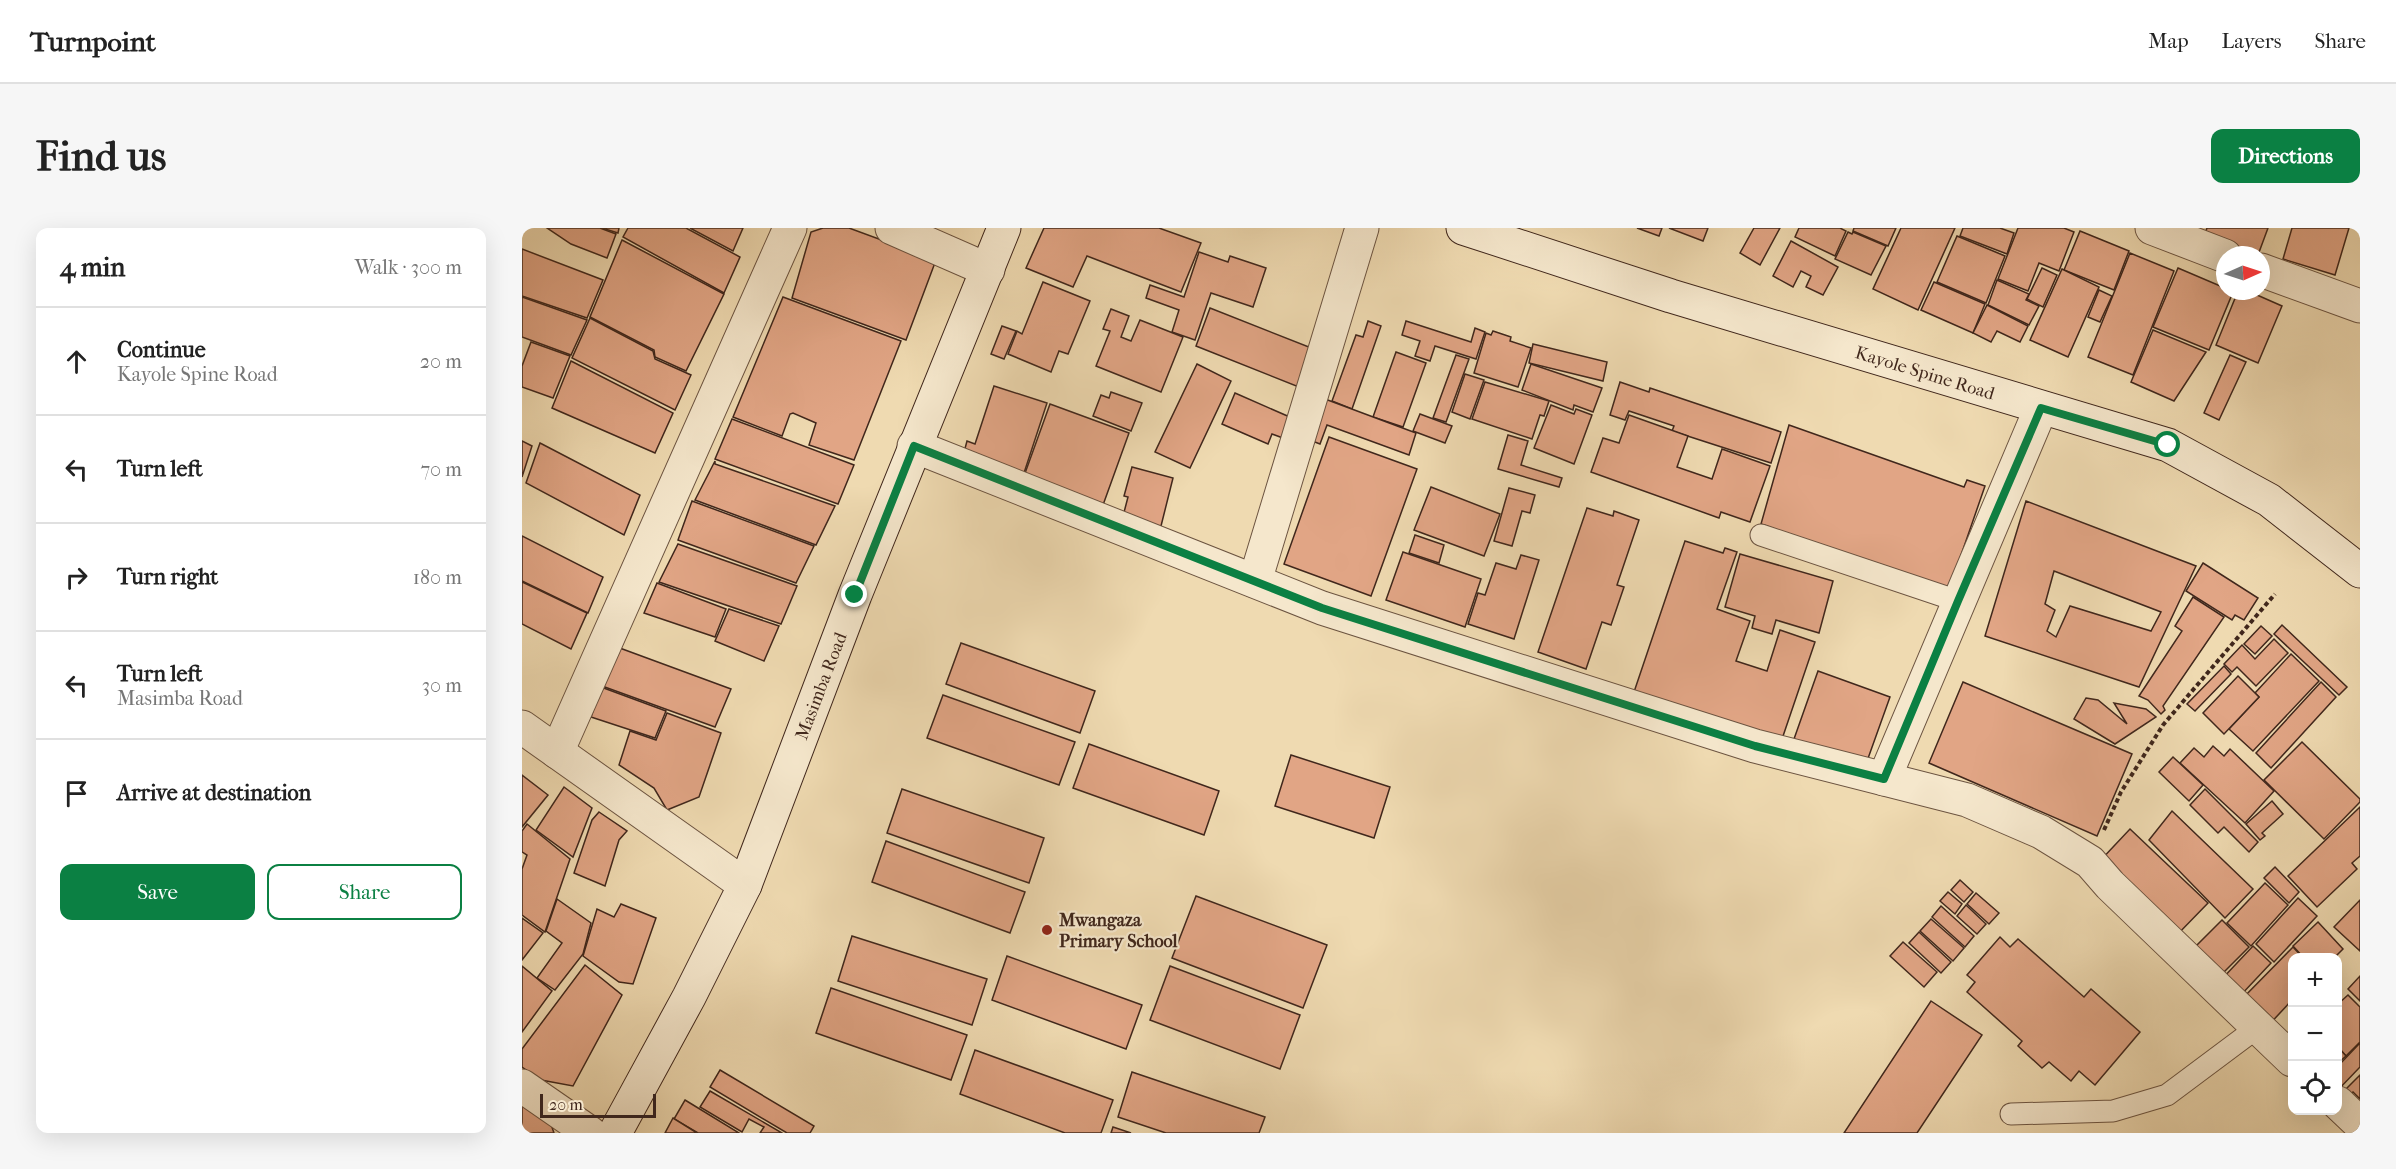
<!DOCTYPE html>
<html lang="en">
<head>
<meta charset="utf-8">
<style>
  body { margin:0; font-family:"IM FELL French Canon",serif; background:#f6f6f6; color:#222 }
  .controls { position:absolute; right:18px; bottom:18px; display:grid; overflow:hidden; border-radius:12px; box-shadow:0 6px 24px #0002 }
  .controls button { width:54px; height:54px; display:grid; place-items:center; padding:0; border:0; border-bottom:2px solid #e0e0e0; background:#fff; color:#222; font:30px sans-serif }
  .compass { position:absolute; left:1694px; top:18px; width:54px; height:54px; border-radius:50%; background:#fff; box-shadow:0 6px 24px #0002; rotate:87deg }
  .scale { position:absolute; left:18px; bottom:15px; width:116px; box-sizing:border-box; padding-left:6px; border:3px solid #40271c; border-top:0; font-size:16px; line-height:21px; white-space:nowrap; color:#40271c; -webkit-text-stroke:4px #f5e7cc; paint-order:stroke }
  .stop { position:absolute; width:18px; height:18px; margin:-14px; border:4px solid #0b8043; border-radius:50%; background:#fff }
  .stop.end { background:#0b8043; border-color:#fff; box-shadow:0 2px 6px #0008 }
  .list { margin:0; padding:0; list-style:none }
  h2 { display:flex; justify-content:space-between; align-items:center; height:78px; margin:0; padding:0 24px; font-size:26px }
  h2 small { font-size:20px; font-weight:400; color:#767676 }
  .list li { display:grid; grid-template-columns:39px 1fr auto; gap:18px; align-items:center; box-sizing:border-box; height:108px; padding:0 24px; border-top:2px solid #e0e0e0 }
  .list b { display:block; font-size:22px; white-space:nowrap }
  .list p { margin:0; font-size:20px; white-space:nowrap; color:#767676 }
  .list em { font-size:20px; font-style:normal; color:#767676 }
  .actions { display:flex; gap:12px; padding:18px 24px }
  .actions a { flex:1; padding:14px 0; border:2px solid #0b8043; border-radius:12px; text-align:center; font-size:21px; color:#0b8043 }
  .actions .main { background:#0b8043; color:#fff }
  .icon { flex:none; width:33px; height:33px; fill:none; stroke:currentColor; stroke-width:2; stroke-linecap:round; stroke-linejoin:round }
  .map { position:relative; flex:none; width:1838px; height:905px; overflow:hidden; border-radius:12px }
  header { display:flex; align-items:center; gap:36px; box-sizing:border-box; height:84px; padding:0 30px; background:#fff; border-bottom:2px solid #e0e0e0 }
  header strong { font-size:28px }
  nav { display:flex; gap:33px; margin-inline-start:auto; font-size:21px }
  .intro { display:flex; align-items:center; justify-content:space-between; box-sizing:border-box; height:144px; padding:0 36px }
  h1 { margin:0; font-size:42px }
  .button { padding:15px 27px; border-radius:12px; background:#0b8043; color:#fff; font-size:21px; font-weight:700 }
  main { display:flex; gap:36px; padding:0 36px }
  aside { flex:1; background:#fff; border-radius:12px; box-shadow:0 6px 24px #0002 }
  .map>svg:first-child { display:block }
  .building { fill:#e1a585; stroke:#40271c; stroke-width:1.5; fill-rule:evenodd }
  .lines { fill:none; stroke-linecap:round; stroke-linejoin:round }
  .lane-casing { stroke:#6c5441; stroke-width:23 }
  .street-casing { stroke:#6c5441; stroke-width:35 }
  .secondary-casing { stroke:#40271c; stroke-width:35 }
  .path { stroke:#40271c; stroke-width:4; stroke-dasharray:4.5 3; stroke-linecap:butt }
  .lane { stroke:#f5e7cc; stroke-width:21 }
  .street { stroke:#f5e7cc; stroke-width:33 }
  .secondary { stroke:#f5e7cc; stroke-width:33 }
  .route { stroke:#0b8043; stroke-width:8 }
  .poi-dot { fill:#8f2418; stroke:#f5e7cc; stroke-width:2 }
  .labels { text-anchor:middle; stroke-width:4.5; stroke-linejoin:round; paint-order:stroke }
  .street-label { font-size:18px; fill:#40271c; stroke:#f5e7cc }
  .poi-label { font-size:18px; font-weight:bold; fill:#40271c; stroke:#f5e7cc; text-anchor:start }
</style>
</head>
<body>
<header>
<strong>Turnpoint</strong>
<nav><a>Map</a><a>Layers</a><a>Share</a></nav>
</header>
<div class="intro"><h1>Find us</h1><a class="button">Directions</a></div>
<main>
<aside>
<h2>4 min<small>Walk · 300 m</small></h2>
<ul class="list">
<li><svg class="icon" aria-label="ahead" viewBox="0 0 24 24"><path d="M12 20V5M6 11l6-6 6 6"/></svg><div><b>Continue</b><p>Kayole Spine Road</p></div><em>20 m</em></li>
<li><svg class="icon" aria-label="left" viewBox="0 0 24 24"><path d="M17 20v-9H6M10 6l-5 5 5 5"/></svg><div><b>Turn left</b></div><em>70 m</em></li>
<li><svg class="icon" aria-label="right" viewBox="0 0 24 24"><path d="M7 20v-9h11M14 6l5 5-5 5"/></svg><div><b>Turn right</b></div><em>180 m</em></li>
<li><svg class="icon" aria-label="left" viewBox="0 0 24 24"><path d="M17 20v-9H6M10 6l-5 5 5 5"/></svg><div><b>Turn left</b><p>Masimba Road</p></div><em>30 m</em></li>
<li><svg class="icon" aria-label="arrive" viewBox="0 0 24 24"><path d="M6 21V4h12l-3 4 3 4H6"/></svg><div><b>Arrive at destination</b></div></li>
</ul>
<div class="actions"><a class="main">Save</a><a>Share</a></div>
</aside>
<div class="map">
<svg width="1838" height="905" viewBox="0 0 1838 905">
  <rect width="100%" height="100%" fill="#efdab1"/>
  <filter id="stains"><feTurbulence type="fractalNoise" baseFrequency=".00333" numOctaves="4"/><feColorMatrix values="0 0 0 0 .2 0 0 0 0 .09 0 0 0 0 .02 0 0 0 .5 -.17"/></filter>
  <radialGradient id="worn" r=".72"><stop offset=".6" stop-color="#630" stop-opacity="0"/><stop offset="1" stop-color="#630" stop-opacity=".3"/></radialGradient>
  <g class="building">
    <polygon points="25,0 78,0 94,6 85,30 49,16"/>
    <polygon points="80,0 97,0 96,5"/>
    <polygon points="106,0 164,0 218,29 202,65 101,9"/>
    <polygon points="168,0 221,0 211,23"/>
    <polygon points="301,0 327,0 414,32 384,112 270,70 289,4"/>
    <polygon points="522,0 637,0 679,15 659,64 565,28 551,59 504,40"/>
    <polygon points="1115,0 1140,0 1137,8"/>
    <polygon points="1147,0 1186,0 1181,13"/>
    <polygon points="1232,0 1258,0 1238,37 1218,25"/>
    <polygon points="1277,0 1318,0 1324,3 1313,28 1273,9"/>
    <polygon points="1332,0 1374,0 1366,18 1331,3"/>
    <polygon points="1379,0 1433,0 1396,82 1351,61"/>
    <polygon points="1441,0 1478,0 1492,5 1485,26 1438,8"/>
    <polygon points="1496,0 1542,0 1552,4 1537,43 1517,35 1506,63 1476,51"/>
    <polygon points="1685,0 1746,0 1736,27 1725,27 1681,11"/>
    <polygon points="1770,0 1827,0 1813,47 1761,31"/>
    <polygon points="1558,3 1607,23 1592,62 1542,42"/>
    <polygon points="1326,4 1330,6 1331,4 1364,18 1349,47 1313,31"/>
    <polygon points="1435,8 1483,28 1464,75 1415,54"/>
    <polygon points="100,12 202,66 164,143 133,129 132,122 68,89"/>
    <polygon points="1269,13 1316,39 1301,67 1284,59 1289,48 1279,43 1271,59 1251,48"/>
    <polygon points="0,21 81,52 65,90 0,68"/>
    <polygon points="677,24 706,34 708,28 744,40 731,79 689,65 673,112 650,104 657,82 624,70 628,57 662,69"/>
    <polygon points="1608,25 1652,43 1611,147 1566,129"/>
    <polygon points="1520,40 1535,47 1521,79 1505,71"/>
    <polygon points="1656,40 1703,60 1703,63 1711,64 1687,122 1631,99"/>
    <polygon points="1540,41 1577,59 1546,129 1508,112"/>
    <polygon points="1475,52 1507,66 1504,72 1517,78 1507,97 1466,77"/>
    <polygon points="521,54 568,73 546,126 537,123 529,144 486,126 495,103 500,106"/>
    <polygon points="1412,54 1463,76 1451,105 1399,82"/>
    <polygon points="1577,62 1590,68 1578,94 1566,89"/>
    <polygon points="1716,63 1726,63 1760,78 1736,135 1694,117"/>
    <polygon points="0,69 65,92 49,127 0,109"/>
    <polygon points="261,69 379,113 332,232 287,217 294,195 271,185 268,186 260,208 211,189"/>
    <polygon points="1465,77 1506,98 1498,114 1475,103 1469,114 1451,105"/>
    <polygon points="688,80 802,125 787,163 674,118"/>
    <polygon points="589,81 607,88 599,109 609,113 618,92 661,109 639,164 574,138 588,103 581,101"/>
    <polygon points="68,90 131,123 133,131 169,147 153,182 50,130"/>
    <polygon points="846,93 859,98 830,181 810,173 834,107 841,109"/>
    <polygon points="884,93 949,114 953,100 963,104 954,131 913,118 908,133 893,128 898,113 880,107"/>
    <polygon points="480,98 494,103 482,131 469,126"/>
    <polygon points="1631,102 1684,124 1652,173 1609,154"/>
    <polygon points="971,103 989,109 988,113 1009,120 996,159 952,145 964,105 969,107"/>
    <polygon points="9,114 48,128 31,170 0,159 0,138"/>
    <polygon points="1011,116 1085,134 1081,153 1007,135"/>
    <polygon points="874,124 904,135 881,199 851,189"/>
    <polygon points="934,127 947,131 924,194 911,190"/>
    <polygon points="1708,127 1724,134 1697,192 1682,185"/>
    <polygon points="49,133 151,185 133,225 30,180"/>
    <polygon points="675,136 709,153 668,240 633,224"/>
    <polygon points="1009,136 1080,160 1071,184 1052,177 1051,182 1000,162"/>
    <polygon points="943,146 962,152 948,191 930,184"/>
    <polygon points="963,154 1027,173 1022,188 1018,187 1010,211 950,191"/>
    <polygon points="1098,154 1127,164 1128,160 1259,204 1249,235 1150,203 1152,198 1107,183 1103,192 1088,187"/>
    <polygon points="472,158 525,175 501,248 441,228 445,213 453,216"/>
    <polygon points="589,164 620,175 609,203 571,188 579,167 587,170"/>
    <polygon points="713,165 770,190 761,210 750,206 746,216 700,196"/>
    <polygon points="795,168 894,205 887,227 805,197 798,216 780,209"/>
    <polygon points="528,176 607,205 581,277 502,248"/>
    <polygon points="1029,177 1052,186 1054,181 1070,187 1052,236 1012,220"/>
    <polygon points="898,186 930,198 923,215 891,203"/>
    <polygon points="1107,187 1166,208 1155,239 1190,251 1200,221 1248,238 1228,294 1199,284 1197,290 1069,244 1081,210 1097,215"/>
    <polygon points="210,191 332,237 316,276 193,231"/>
    <polygon points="1267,197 1442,259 1445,252 1463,258 1427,362 1239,296"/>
    <polygon points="986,207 1006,213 999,237 1040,250 1037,259 976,241"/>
    <polygon points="807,209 895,241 849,368 762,336"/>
    <polygon points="0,213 10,218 0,249"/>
    <polygon points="18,215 118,267 102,307 4,255"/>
    <polygon points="193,233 193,236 313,278 294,317 173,272"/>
    <polygon points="610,239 651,250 638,302 600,292 606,269 602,268"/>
    <polygon points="909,259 978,286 962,328 892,302"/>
    <polygon points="987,260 1013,267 1008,285 1000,283 990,318 972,313"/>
    <polygon points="170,273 292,318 274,355 156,312"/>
    <path d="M1504 273 1674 338 1617 459 1463 408ZM1532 343 1639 384 1629 403 1548 378 1534 409 1525 403 1533 382 1523 376Z"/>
    <polygon points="1065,280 1091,288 1092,283 1117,292 1095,357 1102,359 1089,397 1080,394 1064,441 1016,424"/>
    <polygon points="893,307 922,317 917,335 887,325"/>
    <polygon points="0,308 81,349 66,385 0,353"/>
    <polygon points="1163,313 1201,325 1203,320 1215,324 1195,381 1228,393 1214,433 1245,443 1258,402 1293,414 1259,514 1112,464"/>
    <polygon points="156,316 275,358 259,396 137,354"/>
    <polygon points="881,324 959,351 943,399 864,372"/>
    <polygon points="1218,326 1311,353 1297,405 1254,392 1250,406 1230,400 1233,388 1203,379"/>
    <polygon points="999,327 1017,332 992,411 946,396 956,365 963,367 974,335 994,341"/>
    <polygon points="1681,335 1736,370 1722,392 1713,387 1710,392 1664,363"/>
    <polygon points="0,354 65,385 49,421 0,396"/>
    <polygon points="135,355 204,381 193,409 122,385"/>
    <polygon points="1671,369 1702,389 1641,478 1643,482 1639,486 1626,472 1617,468 1660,403 1653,398"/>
    <polygon points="207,381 257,398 242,433 193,413"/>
    <polygon points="1760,397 1825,459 1817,467 1752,406"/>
    <polygon points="1739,398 1750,408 1733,426 1722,416"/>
    <polygon points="1752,411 1766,425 1734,458 1715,439 1710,444 1702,436 1720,417 1733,431"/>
    <polygon points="439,415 573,463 558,505 424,456"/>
    <polygon points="95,419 209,461 193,499 80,458"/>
    <polygon points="1769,426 1797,453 1731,523 1707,501 1737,469 1733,465"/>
    <polygon points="1702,438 1709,446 1673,483 1665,476"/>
    <polygon points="1296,443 1368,469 1344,536 1272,511"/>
    <polygon points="1716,448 1737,469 1702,506 1681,485"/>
    <polygon points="1441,454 1610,526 1575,608 1407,535"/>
    <polygon points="1799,454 1814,469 1749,540 1734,525"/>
    <polygon points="79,459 144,483 133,510 69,489"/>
    <polygon points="421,467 553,514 537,557 405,510"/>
    <polygon points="1564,470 1576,472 1605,496 1592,475 1624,481 1634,489 1593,516 1552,491"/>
    <polygon points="145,485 199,505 177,569 145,582 132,560 97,537 108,503 134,512"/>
    <polygon points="1780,514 1838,571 1838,574 1802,611 1742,552"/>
    <polygon points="567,516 697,563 682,607 551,560"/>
    <polygon points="1691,518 1702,528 1708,521 1752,563 1723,595 1658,535 1672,520 1682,529"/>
    <polygon points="769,527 868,559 852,610 753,578"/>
    <polygon points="1651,529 1681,557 1667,573 1637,544"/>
    <polygon points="0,547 26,567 0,599"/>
    <polygon points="42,559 70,580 51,629 14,602"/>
    <polygon points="380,561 522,610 507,655 365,605"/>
    <polygon points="1683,561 1736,614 1727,624 1702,599 1696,605 1668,577"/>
    <polygon points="1750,573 1761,586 1740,605 1743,608 1738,612 1724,596"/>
    <polygon points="1838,579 1838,628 1830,635 1835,641 1795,679 1766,648"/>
    <polygon points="1650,583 1731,661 1703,690 1627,612"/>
    <polygon points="77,584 105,603 97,612 83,658 52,645 70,592"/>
    <polygon points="5,596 48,631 23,704 0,687 0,641 5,627 0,624 0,603"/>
    <polygon points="1608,601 1686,675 1653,709 1576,635"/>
    <polygon points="364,613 503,664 488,705 350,654"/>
    <polygon points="1753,639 1777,664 1767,675 1742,650"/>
    <polygon points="1438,652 1451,664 1442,674 1429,662"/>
    <polygon points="1743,655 1766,677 1729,718 1705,695"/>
    <polygon points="1426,664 1440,676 1433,686 1418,673"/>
    <polygon points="1454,665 1477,685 1467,696 1445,676"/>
    <polygon points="674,668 805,717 781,780 650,730"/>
    <polygon points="1776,670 1795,688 1752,734 1734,716"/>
    <polygon points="35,671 69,695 61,726 33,762 15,750 40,715 24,703"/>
    <polygon points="1838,672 1838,723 1812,699"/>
    <polygon points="99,676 134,690 111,756 97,754 61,728 75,681 92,689"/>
    <polygon points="1444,677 1464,696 1455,706 1435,688"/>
    <polygon points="1419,678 1452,708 1443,719 1410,689"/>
    <polygon points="0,690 21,705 0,732"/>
    <polygon points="1409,691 1442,720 1431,733 1398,703"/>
    <polygon points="1700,692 1727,719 1698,748 1671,721"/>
    <polygon points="1796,694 1821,721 1812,730 1782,730 1771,718"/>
    <polygon points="1397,704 1429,734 1419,745 1387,715"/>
    <polygon points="330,708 465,751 450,797 316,753"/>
    <polygon points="1478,709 1488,719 1496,711 1562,769 1569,761 1618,804 1573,857 1557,843 1549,853 1527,834 1520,840 1496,818 1500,813 1445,764 1453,754 1445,747"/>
    <polygon points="1381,714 1415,744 1402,759 1368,728"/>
    <polygon points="1731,718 1749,735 1717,769 1699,752"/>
    <polygon points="1771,719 1781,730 1770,730 1770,772 1744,800 1718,773"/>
    <polygon points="485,728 620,777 604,821 470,772"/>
    <polygon points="63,737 100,767 51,858 19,852 0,839 0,821"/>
    <polygon points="0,738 30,763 0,804"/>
    <polygon points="648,738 778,787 758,841 628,792"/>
    <polygon points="1838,748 1838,773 1826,761"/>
    <polygon points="309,760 445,807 429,852 294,805"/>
    <polygon points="1826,767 1838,779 1838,814 1824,828 1816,819 1816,776"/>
    <polygon points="1409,773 1460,807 1395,905 1322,905"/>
    <polygon points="1838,815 1838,839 1816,862 1816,838"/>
    <polygon points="1816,819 1824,828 1816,835"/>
    <polygon points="453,822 591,872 579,905 543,905 438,866"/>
    <polygon points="198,842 292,898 288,905 265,905 188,859"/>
    <polygon points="610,844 743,889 737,905 644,905 596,889"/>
    <polygon points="1838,847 1838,871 1831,864 1823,871 1819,866"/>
    <polygon points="188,863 260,905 238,905 242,899 227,891 220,904 178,879"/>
    <polygon points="0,871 26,888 32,905 0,905"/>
    <polygon points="163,872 217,905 176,905 152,891"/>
    <polygon points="151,890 175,905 143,905"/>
    <polygon points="591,899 609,905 589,905"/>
  </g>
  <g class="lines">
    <g class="lane-casing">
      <g id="lane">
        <polyline points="1239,307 1436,373"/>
        <polyline points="1489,886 1591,883 1645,867 1736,799"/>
      </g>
    </g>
    <g class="street-casing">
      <g id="street">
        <polyline points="370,0 466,42"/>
        <polyline points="1630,0 1703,28"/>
        <polyline points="1739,42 1838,78"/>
        <polyline points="392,218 800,380 1233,518 1445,572 1519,604 1568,634 1588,657 1770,832"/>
        <polyline points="733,353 840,0"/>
        <polyline points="0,499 223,657"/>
        <polyline points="35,524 268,0"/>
        <polyline points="1362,551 1519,180"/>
        <polyline points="0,858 68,905"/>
        <polyline points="1816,875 1838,896"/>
      </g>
    </g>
    <g class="secondary-casing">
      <g id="secondary">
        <polyline points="941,0 1149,68 1646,217 1747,272 1838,343"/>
        <polyline points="93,905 167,769 223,657 333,367 482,0"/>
      </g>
    </g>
    <polyline class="path" points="1582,602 1599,564 1641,497 1753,366"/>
    <use href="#lane" class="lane"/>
    <use href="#street" class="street"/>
    <use href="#secondary" class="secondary"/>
  </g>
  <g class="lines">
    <polyline class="route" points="333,367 392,218 800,380 1233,518 1362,551 1436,373 1519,180 1646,217"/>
  </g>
  <circle class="poi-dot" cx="525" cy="702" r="6"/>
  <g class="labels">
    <g class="street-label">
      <text transform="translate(1403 145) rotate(17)" y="6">Kayole Spine Road</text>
      <text transform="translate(299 458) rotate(-69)" y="6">Masimba Road</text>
    </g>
    <g class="poi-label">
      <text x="537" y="698">Mwangaza<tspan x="537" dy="21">Primary School</tspan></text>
    </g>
  </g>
  <rect width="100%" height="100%" filter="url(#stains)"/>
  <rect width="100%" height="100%" fill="url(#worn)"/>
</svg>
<div class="controls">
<button>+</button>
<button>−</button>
<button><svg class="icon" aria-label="locate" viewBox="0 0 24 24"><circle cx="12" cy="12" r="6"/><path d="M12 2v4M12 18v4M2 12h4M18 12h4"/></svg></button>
</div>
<svg class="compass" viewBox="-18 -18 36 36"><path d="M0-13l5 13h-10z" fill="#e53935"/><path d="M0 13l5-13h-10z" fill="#767676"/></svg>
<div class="scale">20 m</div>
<div class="stop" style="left:1646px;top:217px"></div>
<div class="stop end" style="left:333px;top:367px"></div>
</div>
</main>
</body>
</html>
